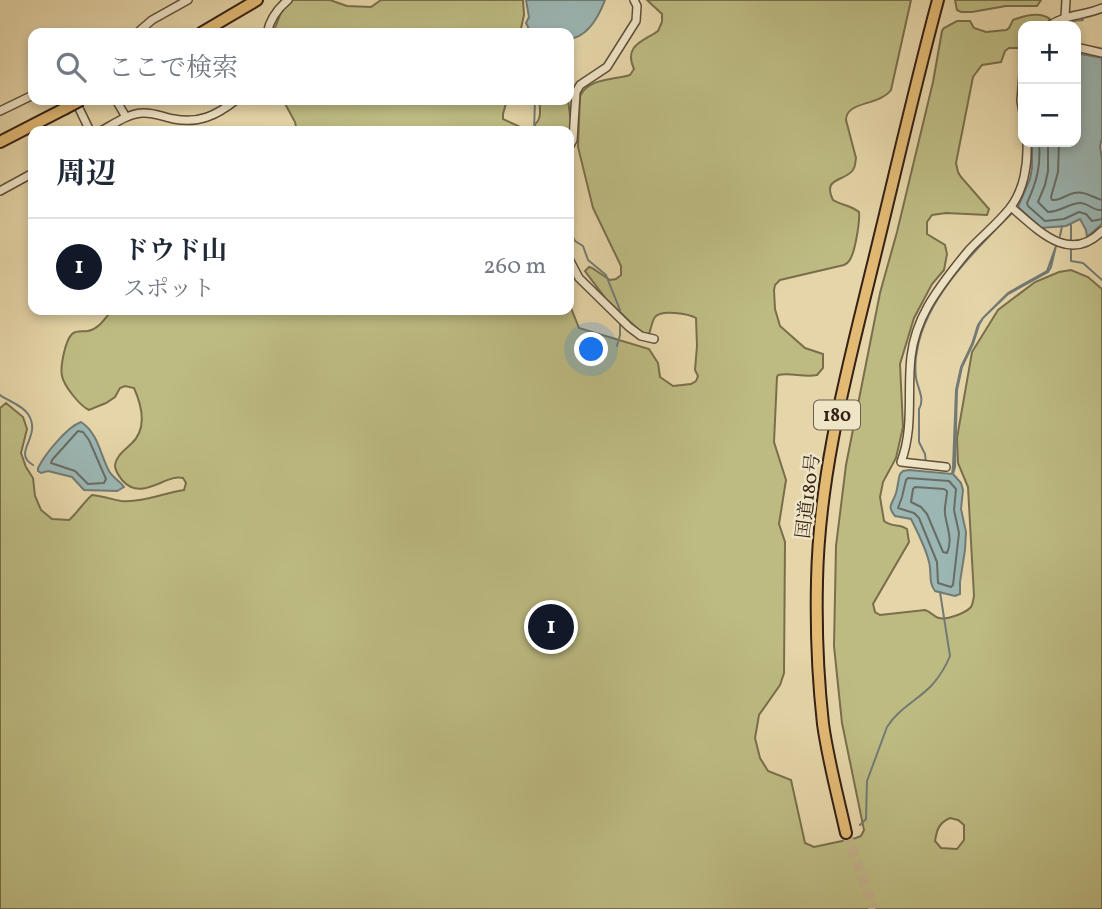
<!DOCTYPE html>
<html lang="ja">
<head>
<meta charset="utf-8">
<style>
  body { margin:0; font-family:Vollkorn,"Noto Serif JP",serif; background:#f6f6f7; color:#1f2937 }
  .controls { position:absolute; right:21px; top:21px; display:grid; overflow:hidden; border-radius:14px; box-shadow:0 4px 10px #0003 }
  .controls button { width:63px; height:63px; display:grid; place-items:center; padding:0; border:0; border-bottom:2px solid #e0e1e3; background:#fff; color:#1f2937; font:35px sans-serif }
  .you { position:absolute; left:592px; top:350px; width:24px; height:24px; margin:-18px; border:5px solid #fff; border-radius:50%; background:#1a73e8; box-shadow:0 0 0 10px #1a73e833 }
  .badge { display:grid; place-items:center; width:46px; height:46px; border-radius:50%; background:#111827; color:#fff; font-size:23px; font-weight:700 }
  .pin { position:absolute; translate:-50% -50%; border:4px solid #fff; box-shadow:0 2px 7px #0006 }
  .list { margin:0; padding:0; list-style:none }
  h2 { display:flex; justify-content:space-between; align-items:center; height:91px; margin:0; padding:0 28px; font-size:30px }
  h2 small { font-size:23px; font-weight:400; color:#747a83 }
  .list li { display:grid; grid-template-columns:46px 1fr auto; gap:21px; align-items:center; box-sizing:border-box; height:98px; padding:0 28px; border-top:2px solid #e0e1e3 }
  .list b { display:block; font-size:26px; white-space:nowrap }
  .list p { margin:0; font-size:23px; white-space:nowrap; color:#747a83 }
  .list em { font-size:23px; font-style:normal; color:#747a83 }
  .icon { flex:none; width:38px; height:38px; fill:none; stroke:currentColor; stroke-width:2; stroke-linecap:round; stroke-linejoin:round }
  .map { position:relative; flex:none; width:1102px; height:909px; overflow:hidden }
  .search { position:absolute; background:#fff; box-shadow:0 4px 10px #0003; left:28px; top:28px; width:546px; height:77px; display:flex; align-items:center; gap:18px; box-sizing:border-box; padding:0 24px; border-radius:14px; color:#747a83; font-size:26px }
  .panel { position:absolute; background:#fff; box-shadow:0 4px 10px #0003; left:28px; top:126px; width:546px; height:189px; border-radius:14px }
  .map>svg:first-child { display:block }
  .green { fill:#bdbb82; stroke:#796e4c; stroke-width:2; fill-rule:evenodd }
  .water { fill:#9bb6b3; stroke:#727a74; stroke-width:2 }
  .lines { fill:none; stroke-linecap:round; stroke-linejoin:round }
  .shore { stroke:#686c64; stroke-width:2 }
  .stream { stroke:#727a74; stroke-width:2 }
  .highway-tunnel { stroke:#c2b18b; stroke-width:10; stroke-dasharray:10 5; stroke-linecap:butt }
  .minor-casing { stroke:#614e3a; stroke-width:10 }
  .highway-casing { stroke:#352115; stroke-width:14 }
  .minor { stroke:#eee4c6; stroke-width:7 }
  .highway { stroke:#e2ba74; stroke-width:10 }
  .highway-bridge-casing { stroke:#352115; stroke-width:14; stroke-linecap:butt }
  .highway-bridge { stroke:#e2ba74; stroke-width:10 }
  .labels { text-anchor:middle; stroke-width:5; stroke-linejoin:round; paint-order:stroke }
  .shield { fill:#eee4c6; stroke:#6c5c4a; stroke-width:2 }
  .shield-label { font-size:18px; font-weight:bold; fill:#352115 }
  .street-label { font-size:19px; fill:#352115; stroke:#eee4c6 }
</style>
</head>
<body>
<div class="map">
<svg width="1102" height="909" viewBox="0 0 1102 909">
  <rect width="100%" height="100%" fill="#e5d5a8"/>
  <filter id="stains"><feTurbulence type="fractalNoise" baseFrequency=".00286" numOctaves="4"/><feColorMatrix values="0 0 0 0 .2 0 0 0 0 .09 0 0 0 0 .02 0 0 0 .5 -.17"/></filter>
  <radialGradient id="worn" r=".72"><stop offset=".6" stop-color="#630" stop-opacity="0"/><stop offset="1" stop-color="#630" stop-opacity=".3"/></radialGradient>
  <g class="green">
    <polygon points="293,0 330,0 347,6 371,7 381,0 523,0 524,15 520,33 273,33 282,10"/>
    <path d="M647 0H911L891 90C879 106 846 101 846 120L856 158C855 162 856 166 853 170 844 182 822 177 833 200 841 205 852 206 859 212 860 221 855 254 849 261 848 263 846 264 844 265L780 280 775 285 774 290 775 309 780 326 805 348 823 354V368L817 375C804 378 791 372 778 375L777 377 774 442 786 480 779 524 785 542 784 673 780 685 759 715 755 738 760 758 768 771 791 780 805 843 814 847 856 838 861 836 864 830 842 723 834 646 836 546 846 465 880 293 897 232 933 82 942 31 944 28 957 21H970L974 28 986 32 1006 30 1009 28 1013 20C1023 16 1040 11 1050 19 1045 29 1033 26 1023 26L1022 48H1009L1005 51 1001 62 982 65 973 77 956 163 958 172 961 177 989 209 987 215 946 213 932 215 927 222V234L945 245 947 254 944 270 932 284 914 318 900 364 903 427 896 458 883 482 880 497 884 521C893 528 899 523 907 529L909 542 873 604 875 612 880 615 925 610C932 612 933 617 939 618 947 620 966 613 971 607 973 604 973 600 974 596L968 487 958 463 957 438 972 352 998 310 1035 282 1059 272 1071 270 1088 277 1102 289V909H0V408L6 403 23 417 27 429 21 453 26 467 33 478 35 496 41 510 52 519 69 520C78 512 83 503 92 495 102 496 111 499 121 501 141 503 164 493 184 490L186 483 183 478C166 473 142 503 122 480 119 475 115 472 115 465 116 456 125 450 131 444 148 429 142 406 134 388L125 386 120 388 115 397 106 403 89 410C80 406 64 386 62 376 60 367 65 341 72 334 77 330 82 332 88 331 99 329 105 318 112 310H569V303L579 328 649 349 658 363 660 377 673 386 691 384 696 381 698 376 695 370 697 346 696 318C689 314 661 309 655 317 652 321 651 329 649 334H643L606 299 585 271 589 267 592 268 610 280 616 279 621 275V266L593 208 578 147 580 96C589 78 613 80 630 75L634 69C623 45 644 41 658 31L662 22V14ZM950 818 958 820 964 825V840L957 849 941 848 935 841C937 829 939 823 950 818Z"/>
    <polygon points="955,0 1041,0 1037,6 1006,6 972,12 961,12 957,10"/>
    <polygon points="283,100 507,100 503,114 503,119 529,131 297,131 295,122"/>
    <path d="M539 100H568L571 123 569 140V131H536L535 124C542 119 540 108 539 100Z"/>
  </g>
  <g class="water">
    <path d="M526 0H605C599 16 588 37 569 39V33H531L526 23 529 17Z"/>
    <polygon points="1076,53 1102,58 1102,138 1100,146 1102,160 1102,224 1087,237 1086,230 1080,219 1066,226 1041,228 1018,207 1030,179 1032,168 1032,142 1076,142"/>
    <path d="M1056 246 1051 267 1048 272 1008 294 983 318 979 325 973 344 962 367 957 390 955 467 953 474 961 483 963 490 961 509 966 532 965 550 960 582V594L955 596 935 591C928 582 932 573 929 562 926 549 919 535 913 523L911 519 895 516C886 505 893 504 896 493 898 487 898 480 900 474L903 471 909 470 952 474 953 467 956 390 961 367 972 344 978 325 983 318 1008 293 1047 271Z"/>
    <path d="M81 422C98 433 100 454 109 471 113 478 120 481 124 487L117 491 84 490 72 477 48 471 41 473 38 471V468C45 454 67 427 81 422Z"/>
  </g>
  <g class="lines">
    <g class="shore">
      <path d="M1039 142C1041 166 1037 181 1027 203L1028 206 1045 221 1064 219 1079 212 1086 214 1092 221 1102 219"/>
      <path d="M1048 142V171L1045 185 1038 202 1048 212C1061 212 1071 202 1081 203 1090 204 1093 211 1102 210"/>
      <path d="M1059 142 1058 172 1051 197 1052 200C1060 201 1065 195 1074 193 1085 191 1092 197 1102 200"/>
      <polygon points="78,431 83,432 89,440 106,479 104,483 88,484 75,471 51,463 52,460"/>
      <polygon points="908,478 949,481 956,489 954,510 959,533 953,585 951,587 938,583 937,562 919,518 914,513 898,508 902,497 906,480"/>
      <path d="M915 487 944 489 947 491C947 499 944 506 945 514 947 528 953 540 947 553L943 552 927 514 921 507 911 502 913 489Z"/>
    </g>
    <g class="stream">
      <polyline points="1073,21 1083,20"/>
      <polyline points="534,131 535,100"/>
      <polyline points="569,230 575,241 583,246 588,260 606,275 620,310 620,314"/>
      <polyline points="1060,236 1062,226"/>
      <polyline points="1071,241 1071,224"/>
      <polyline points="1071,249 1071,261 1083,263 1102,280"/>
      <polyline points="617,346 620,335 620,323"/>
      <path d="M0 395C8 401 22 405 28 414 43 437 11 452 33 465"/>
      <path d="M926 463 925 454 919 442V409C925 399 918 389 916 378 915 369 915 360 917 351 925 298 977 248 1014 211"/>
      <path d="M860 825 866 819 867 781 887 727C898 709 918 700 932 685 939 677 946 666 950 656L940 592"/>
    </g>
    <polyline class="highway-tunnel" points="846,833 874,909"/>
    <g class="minor-casing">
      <g id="minor">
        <polyline points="1065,17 1066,0"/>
        <path d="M1049 26C1065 14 1084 16 1102 8"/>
        <polyline points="137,33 152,20 188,0"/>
        <path d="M267 33C270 19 277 9 288 0"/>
        <polyline points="1076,47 1102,53"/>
        <polyline points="1023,75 1021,101 1023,112"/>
        <polyline points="75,100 90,131"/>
        <polyline points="116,100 126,117"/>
        <polyline points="0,111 33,95"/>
        <path d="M101 131C114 124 127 114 142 113 153 112 163 117 174 119 199 124 217 115 236 100"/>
        <polyline points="569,147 573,140 576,92 580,85 607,67 636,21 637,6 634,0"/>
        <polyline points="0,191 33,173"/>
        <path d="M1011 207C1037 229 1069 265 1102 231"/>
        <polyline points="569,259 579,278 629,327 641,336 654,339"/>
        <path d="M946 467 901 462C914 428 907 392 911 357 913 339 919 322 928 306 939 287 954 268 969 250 982 236 998 223 1010 208 1024 190 1028 164 1027 142"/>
      </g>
    </g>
    <g class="highway-casing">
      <g id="highway">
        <polyline points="201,33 257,0"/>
        <polyline points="0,142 64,109"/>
        <path d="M846 833C838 797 828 760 823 724 818 679 816 625 817 581 819 474 847 371 872 268 894 179 914 89 938 0"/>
      </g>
    </g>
    <use href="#minor" class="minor"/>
    <use href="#highway" class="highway"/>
    <g class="highway-bridge-casing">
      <polyline id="highway-bridge" points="64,109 81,100"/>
    </g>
    <use href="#highway-bridge" class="highway-bridge"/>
  </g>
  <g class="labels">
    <rect class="shield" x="814" y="400.5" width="46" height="29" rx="5"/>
    <g class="shield-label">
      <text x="837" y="421">180</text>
    </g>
    <g class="street-label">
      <text transform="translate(807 496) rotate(-83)" y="7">国道180号</text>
    </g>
  </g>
  <rect width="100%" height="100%" filter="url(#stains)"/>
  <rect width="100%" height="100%" fill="url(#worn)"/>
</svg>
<div class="controls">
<button>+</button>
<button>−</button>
</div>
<div class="you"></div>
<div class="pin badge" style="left:551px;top:627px">1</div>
<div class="search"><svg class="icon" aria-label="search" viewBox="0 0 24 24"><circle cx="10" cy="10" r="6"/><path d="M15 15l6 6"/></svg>ここで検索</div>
<section class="panel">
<h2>周辺<small></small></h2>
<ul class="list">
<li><span class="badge">1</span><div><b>ドウド山</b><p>スポット</p></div><em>260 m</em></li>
</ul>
</section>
</div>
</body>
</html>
